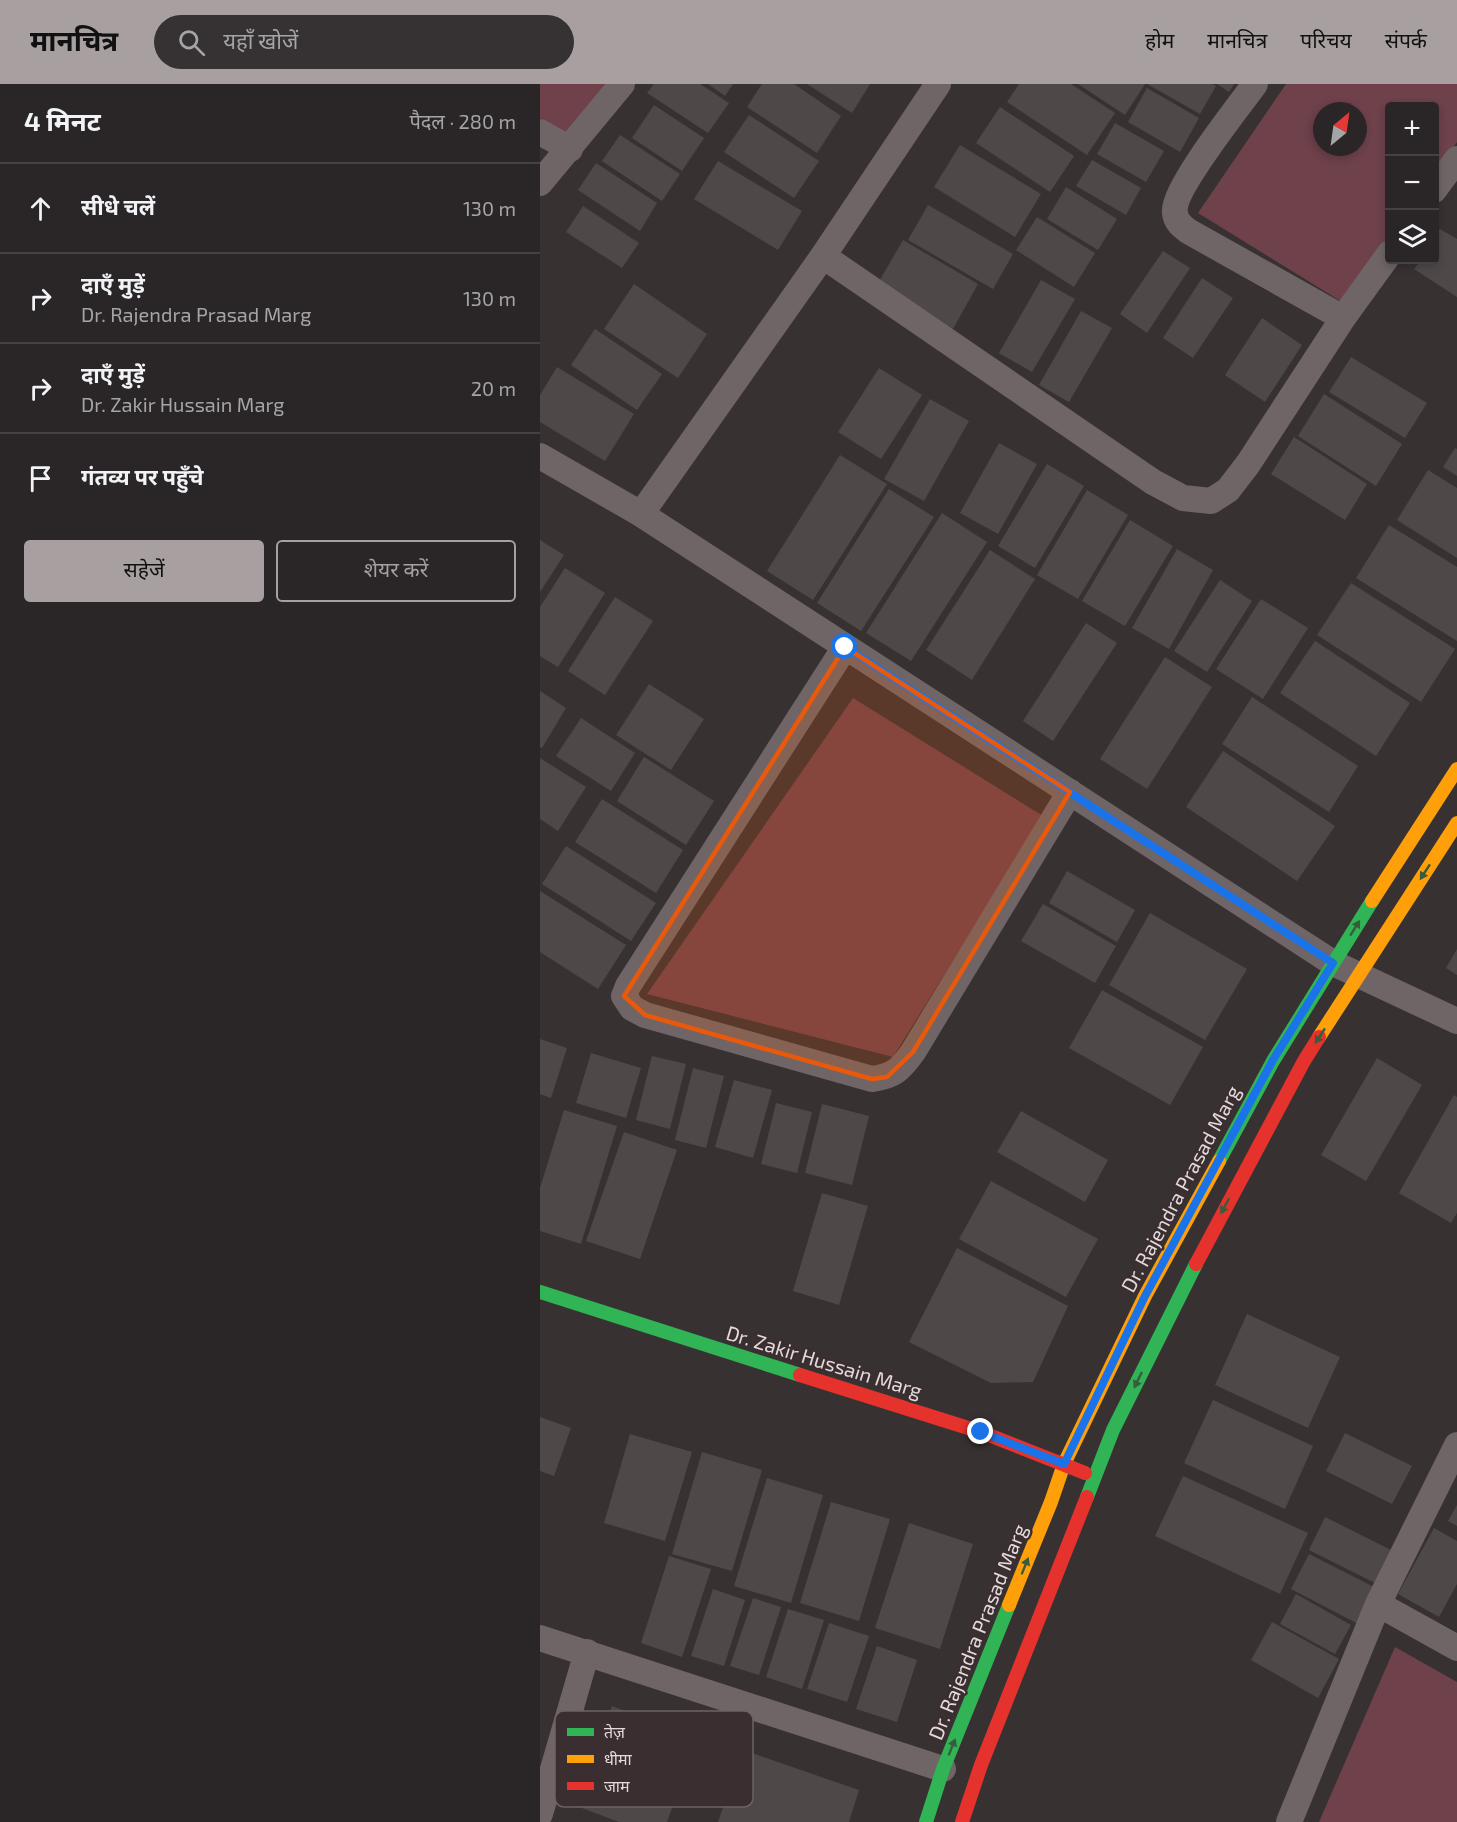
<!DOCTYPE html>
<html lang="hi">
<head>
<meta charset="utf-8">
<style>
  body { margin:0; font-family:"Exo 2","Noto Sans Devanagari",sans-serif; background:#363132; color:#f1f3f6 }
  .controls { position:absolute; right:18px; top:18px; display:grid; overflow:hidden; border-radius:6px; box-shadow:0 3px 9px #0003 }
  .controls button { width:54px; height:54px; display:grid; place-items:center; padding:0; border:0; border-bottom:2px solid #464243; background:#2a2526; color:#f1f3f6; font:30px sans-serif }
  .compass { position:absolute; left:773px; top:18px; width:54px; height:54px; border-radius:50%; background:#2a2526; box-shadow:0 3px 9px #0003; rotate:29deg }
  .stop { position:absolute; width:18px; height:18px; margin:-14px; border:4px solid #1a73e8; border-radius:50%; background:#fff }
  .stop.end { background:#1a73e8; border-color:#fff; box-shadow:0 2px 6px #0008 }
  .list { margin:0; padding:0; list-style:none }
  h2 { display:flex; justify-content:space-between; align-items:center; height:78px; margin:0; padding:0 24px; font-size:26px }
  h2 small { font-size:20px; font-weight:400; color:#a5a5a7 }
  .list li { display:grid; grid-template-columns:39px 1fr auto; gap:18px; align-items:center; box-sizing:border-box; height:90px; padding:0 24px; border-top:2px solid #464243 }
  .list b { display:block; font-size:22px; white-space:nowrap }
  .list p { margin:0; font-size:20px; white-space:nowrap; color:#a5a5a7 }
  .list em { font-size:20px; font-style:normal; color:#a5a5a7 }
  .actions { display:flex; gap:12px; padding:18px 24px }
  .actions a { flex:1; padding:14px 0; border:2px solid #a79fa0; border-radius:6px; text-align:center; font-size:21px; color:#a79fa0 }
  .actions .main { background:#a79fa0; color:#111 }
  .icon { flex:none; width:33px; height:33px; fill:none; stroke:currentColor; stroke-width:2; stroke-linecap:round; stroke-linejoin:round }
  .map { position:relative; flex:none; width:917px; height:1738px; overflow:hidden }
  header { display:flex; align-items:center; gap:36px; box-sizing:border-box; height:84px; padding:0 30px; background:#a79fa0; color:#111 }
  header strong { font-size:28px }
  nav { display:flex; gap:33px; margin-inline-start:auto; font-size:21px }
  .search { width:420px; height:54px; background:#363132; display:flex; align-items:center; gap:15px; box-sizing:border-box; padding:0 21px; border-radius:33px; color:#a5a5a7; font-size:22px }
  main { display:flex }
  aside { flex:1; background:#2a2526 }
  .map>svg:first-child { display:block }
  .green { fill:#6e414b; fill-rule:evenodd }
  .building { fill:#4e4849 }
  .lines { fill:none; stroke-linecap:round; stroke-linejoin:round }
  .street { stroke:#6f6567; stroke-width:26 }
  .fast { stroke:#30b455; stroke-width:14 }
  .slow { stroke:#ff9f0a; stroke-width:14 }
  .jam { stroke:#e5322d; stroke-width:14 }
  .oneway { fill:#375d3d }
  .route { stroke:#1a73e8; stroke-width:8 }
  .marked { fill:#e8590c; fill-opacity:0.2; stroke:#e8590c; stroke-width:4.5; stroke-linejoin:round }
  .labels { text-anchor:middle; stroke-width:5; stroke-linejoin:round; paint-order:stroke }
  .street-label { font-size:20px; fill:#e3dadc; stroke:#3b2e30 }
  .key { fill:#3b2e30; stroke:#6d6264; stroke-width:1.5 }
  .key-label { font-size:16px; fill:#e3dadc }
</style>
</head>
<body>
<header>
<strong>मानचित्र</strong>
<div class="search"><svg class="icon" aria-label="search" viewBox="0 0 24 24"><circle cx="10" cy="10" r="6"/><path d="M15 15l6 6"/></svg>यहाँ खोजें</div>
<nav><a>होम</a><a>मानचित्र</a><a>परिचय</a><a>संपर्क</a></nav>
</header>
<main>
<aside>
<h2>4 मिनट<small>पैदल · 280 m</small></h2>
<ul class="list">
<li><svg class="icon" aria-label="ahead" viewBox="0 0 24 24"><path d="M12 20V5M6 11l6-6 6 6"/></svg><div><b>सीधे चलें</b></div><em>130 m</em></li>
<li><svg class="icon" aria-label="right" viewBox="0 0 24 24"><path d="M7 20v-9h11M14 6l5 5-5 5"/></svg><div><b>दाएँ मुड़ें</b><p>Dr. Rajendra Prasad Marg</p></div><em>130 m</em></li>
<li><svg class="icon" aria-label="right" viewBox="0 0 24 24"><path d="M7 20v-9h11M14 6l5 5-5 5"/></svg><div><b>दाएँ मुड़ें</b><p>Dr. Zakir Hussain Marg</p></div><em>20 m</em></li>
<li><svg class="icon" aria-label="arrive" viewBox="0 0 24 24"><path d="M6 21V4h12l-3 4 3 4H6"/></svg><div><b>गंतव्य पर पहुँचे</b></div></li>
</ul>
<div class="actions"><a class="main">सहेजें</a><a>शेयर करें</a></div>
</aside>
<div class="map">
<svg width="917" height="1738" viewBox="0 0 917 1738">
  <rect width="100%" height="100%" fill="#383132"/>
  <g class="green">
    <polygon points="0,0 74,0 35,55 0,34"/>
    <path d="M746 0H917V58L895 92 894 22H850L849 158 807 221 658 129ZM782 27H818V63H782Z"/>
    <polygon points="313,614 503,732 353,973 107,910"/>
    <polygon points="855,1563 917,1598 917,1738 779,1738"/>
  </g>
  <g class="building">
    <polygon points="114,0 160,0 189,19 168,49 107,9"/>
    <polygon points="168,0 193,0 185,12"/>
    <polygon points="222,0 254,0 301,32 277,69 207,23"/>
    <polygon points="267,0 330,0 312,29"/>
    <polygon points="479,0 531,0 575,29 547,71 467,18"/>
    <polygon points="538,0 605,0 585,31"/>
    <polygon points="607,0 672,0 676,2 660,30"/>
    <polygon points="677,0 694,0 689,8"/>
    <polygon points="607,4 659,34 640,68 588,38"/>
    <polygon points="114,21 164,54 142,87 92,54"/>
    <polygon points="460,23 534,72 510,108 436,59"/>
    <polygon points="209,31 279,77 254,114 184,68"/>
    <polygon points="575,39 624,67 606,98 557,70"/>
    <polygon points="80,51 140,90 122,117 62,77"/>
    <polygon points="420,61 501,110 475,153 394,103"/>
    <polygon points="552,76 601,104 586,131 536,102"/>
    <polygon points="178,77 262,127 238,166 154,115"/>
    <polygon points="56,79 117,119 100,147 38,106"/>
    <polygon points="526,103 577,135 558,166 507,135"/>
    <polygon points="388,121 473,170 453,205 368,156"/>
    <polygon points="43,122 99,159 82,184 26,148"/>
    <polygon points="497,133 555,169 534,203 476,166"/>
    <polygon points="900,145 917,155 917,213 874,185 881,176 894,176 894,154"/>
    <polygon points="363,156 438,200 413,245 337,201"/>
    <polygon points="623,167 650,184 607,249 580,230"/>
    <polygon points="662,194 693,214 653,274 623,254"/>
    <polygon points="501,196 535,215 492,288 459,269"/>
    <polygon points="94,200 167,250 138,294 64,245"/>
    <polygon points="541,227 572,244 529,318 499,301"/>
    <polygon points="722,234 762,261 725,318 685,291"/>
    <polygon points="55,245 122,290 97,326 31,281"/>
    <polygon points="811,273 887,319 865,354 789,308"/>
    <polygon points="17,283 94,330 65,377 0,338 0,311"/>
    <polygon points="339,284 382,311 341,375 298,348"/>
    <polygon points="784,310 862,360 836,402 758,352"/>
    <polygon points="390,315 429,337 384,417 344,395"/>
    <polygon points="754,353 827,400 805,436 731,390"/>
    <polygon points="459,359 497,380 458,450 420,429"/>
    <polygon points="915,364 917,365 917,392 903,383"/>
    <polygon points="300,371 347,400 273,516 227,487"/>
    <polygon points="507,380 544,402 495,484 458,462"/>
    <polygon points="888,386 917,404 917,474 857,436"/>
    <polygon points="349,405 394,433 321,547 277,519"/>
    <polygon points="547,406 588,431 538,515 497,491"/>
    <polygon points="402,429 447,458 371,577 326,549"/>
    <polygon points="590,436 633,462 585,542 542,517"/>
    <polygon points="849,441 917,483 917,557 816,494"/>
    <polygon points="0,456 24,471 0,508"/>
    <polygon points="637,465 673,486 629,565 592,544"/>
    <polygon points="450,466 495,495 432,596 386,566"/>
    <polygon points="25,484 65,509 18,583 0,572 0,523"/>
    <polygon points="680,496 712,517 667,588 634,567"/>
    <polygon points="811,499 915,565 881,618 777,551"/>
    <polygon points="75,513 113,537 65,611 28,587"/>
    <polygon points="721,515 768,544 723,615 676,585"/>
    <polygon points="546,539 577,559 513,657 483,637"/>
    <polygon points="775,557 870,619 836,672 740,609"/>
    <polygon points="625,573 672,603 607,705 560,675"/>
    <polygon points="109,600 164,635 131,686 76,651"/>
    <polygon points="0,607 26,624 2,664 0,663"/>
    <polygon points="712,613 818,682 789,728 682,660"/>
    <polygon points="41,634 95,669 71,707 16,672"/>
    <polygon points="683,667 795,742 757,797 646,723"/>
    <polygon points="104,673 174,717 146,761 77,717"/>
    <polygon points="0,674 46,703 18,747 0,735"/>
    <polygon points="62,715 143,766 116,809 35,758"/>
    <polygon points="26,762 116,819 91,857 2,800"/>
    <polygon points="527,787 595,826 577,858 509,819"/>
    <polygon points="0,807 86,861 58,905 0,868"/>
    <polygon points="503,820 576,862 555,899 481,857"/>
    <polygon points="610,829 707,885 665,956 569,901"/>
    <polygon points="917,865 917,891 906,884"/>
    <polygon points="562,906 663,963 630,1021 529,964"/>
    <polygon points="0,955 27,964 11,1014 0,1010"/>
    <polygon points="51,969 101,984 86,1034 36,1019"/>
    <polygon points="112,972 146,980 130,1045 96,1036"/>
    <polygon points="837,974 882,1001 826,1097 781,1071"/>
    <polygon points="153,984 184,992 166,1064 135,1056"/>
    <polygon points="194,996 232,1006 213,1074 175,1063"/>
    <polygon points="914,1011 917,1013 917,1129 911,1139 859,1109"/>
    <polygon points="236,1019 272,1028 257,1089 221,1080"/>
    <polygon points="282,1020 329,1032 312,1101 265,1089"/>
    <polygon points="24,1026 77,1042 41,1160 0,1147 0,1104"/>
    <polygon points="481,1027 568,1076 545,1118 457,1068"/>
    <polygon points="84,1048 137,1066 100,1175 46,1157"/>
    <polygon points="451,1097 558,1155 526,1213 419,1155"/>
    <polygon points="282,1109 328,1122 299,1221 253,1207"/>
    <polygon points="417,1164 528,1222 493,1298 451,1299 369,1258"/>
    <polygon points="707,1230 800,1273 768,1344 675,1301"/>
    <polygon points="673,1316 773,1362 745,1425 644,1379"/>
    <polygon points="0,1333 31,1344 14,1392 0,1387"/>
    <polygon points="805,1349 872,1382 852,1420 786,1387"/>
    <polygon points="90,1350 152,1368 125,1457 64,1439"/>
    <polygon points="162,1368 222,1386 192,1487 132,1470"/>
    <polygon points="643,1392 768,1449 740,1510 615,1452"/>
    <polygon points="227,1394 283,1411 251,1519 194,1502"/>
    <polygon points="291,1418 350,1435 319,1537 260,1519"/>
    <polygon points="917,1421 917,1442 908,1437"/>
    <polygon points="785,1433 855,1468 839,1501 769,1466"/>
    <polygon points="369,1439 433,1460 400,1565 335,1544"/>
    <polygon points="894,1444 917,1457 917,1500 899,1533 858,1510"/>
    <polygon points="769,1470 838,1505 820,1541 751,1505"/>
    <polygon points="129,1472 171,1485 142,1573 101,1559"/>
    <polygon points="173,1505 205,1516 184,1582 151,1572"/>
    <polygon points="756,1510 811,1541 795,1570 740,1540"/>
    <polygon points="213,1514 241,1523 219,1591 190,1582"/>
    <polygon points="248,1525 284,1536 262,1605 226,1593"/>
    <polygon points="732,1538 799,1575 778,1614 711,1576"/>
    <polygon points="289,1539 329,1552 307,1618 267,1605"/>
    <polygon points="337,1562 377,1576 357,1638 316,1625"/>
    <polygon points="72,1622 159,1656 141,1705 53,1671"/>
    <polygon points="203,1666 319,1706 309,1738 178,1738"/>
    <polygon points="50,1678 137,1710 127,1738 79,1738 34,1721"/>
  </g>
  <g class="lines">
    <g class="street">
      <path d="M715 0C699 22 631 107 635 129 636 138 642 142 648 147L803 234"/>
      <polyline points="0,48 30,65"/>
      <polyline points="0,99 82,0"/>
      <polyline points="894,106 917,75"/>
      <polyline points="283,172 613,398 643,414 671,417 688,406 708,380 803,234 850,169"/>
      <polyline points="0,372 101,430 793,879 917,937"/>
      <polyline points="101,430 283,172 398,0"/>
      <path d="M305 563 88 902 84 912 92 924 105 931 332 995C354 992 360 986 373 968L530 708"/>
      <polyline points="838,1520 917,1564"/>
      <polyline points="0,1554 403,1685"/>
      <polyline points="0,1730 47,1568"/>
      <polyline points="749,1738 838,1520 917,1361"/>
    </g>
    <g class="fast">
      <polyline points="679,1077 733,977 832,817"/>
      <polyline points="0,1208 260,1291"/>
      <polyline points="547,1413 573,1346 656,1180"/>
      <polyline points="386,1738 403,1685 469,1521"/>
    </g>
    <g class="slow">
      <polyline points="832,817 917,685"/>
      <polyline points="779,953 917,739"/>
      <polyline points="469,1521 511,1418 524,1380 605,1212 679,1077"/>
    </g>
    <g class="jam">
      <polyline points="656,1180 764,977 779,953"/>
      <polyline points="260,1291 441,1348 545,1389"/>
      <polyline points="422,1738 441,1681 547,1413"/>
    </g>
  </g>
  <defs><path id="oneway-solid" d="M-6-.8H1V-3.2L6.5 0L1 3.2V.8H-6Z" transform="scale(1.5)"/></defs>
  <g class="oneway">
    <use href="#oneway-solid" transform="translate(885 788) rotate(123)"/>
    <use href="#oneway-solid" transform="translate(815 844) rotate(-58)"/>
    <use href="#oneway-solid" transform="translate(780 952) rotate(123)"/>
    <use href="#oneway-solid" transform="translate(685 1122) rotate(118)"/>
    <use href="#oneway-solid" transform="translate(598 1296) rotate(116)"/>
    <use href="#oneway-solid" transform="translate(485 1482) rotate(-68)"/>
    <use href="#oneway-solid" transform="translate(412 1663) rotate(-68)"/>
  </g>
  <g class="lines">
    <polyline class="route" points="305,563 793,879 733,976 605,1212 524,1380 441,1348"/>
  </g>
  <path class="marked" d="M305 563 530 708 373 968 347 993 332 995 105 931 84 912Z"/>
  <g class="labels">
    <g class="street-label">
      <text transform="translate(641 1105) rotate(-62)" y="7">Dr. Rajendra Prasad Marg</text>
      <text transform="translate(284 1278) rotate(17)" y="7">Dr. Zakir Hussain Marg</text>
      <text transform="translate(438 1548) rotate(-68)" y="7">Dr. Rajendra Prasad Marg</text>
    </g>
  </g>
  <rect x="15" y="1627" width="198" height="96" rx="9" class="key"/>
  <rect x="27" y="1644" width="27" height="8" fill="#30b455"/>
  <rect x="27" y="1671" width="27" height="8" fill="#ff9f0a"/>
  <rect x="27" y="1698" width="27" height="8" fill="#e5322d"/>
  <g class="key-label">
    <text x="64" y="1654">तेज़</text>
    <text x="64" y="1681">धीमा</text>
    <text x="64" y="1708">जाम</text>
  </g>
</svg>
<div class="controls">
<button>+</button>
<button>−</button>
<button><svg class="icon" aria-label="layers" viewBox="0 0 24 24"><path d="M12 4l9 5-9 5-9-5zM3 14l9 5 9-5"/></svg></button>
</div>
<svg class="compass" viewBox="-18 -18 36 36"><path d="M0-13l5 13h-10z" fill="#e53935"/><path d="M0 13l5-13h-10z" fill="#a5a5a7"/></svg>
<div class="stop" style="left:305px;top:563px"></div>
<div class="stop end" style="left:441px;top:1348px"></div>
</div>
</main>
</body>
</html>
